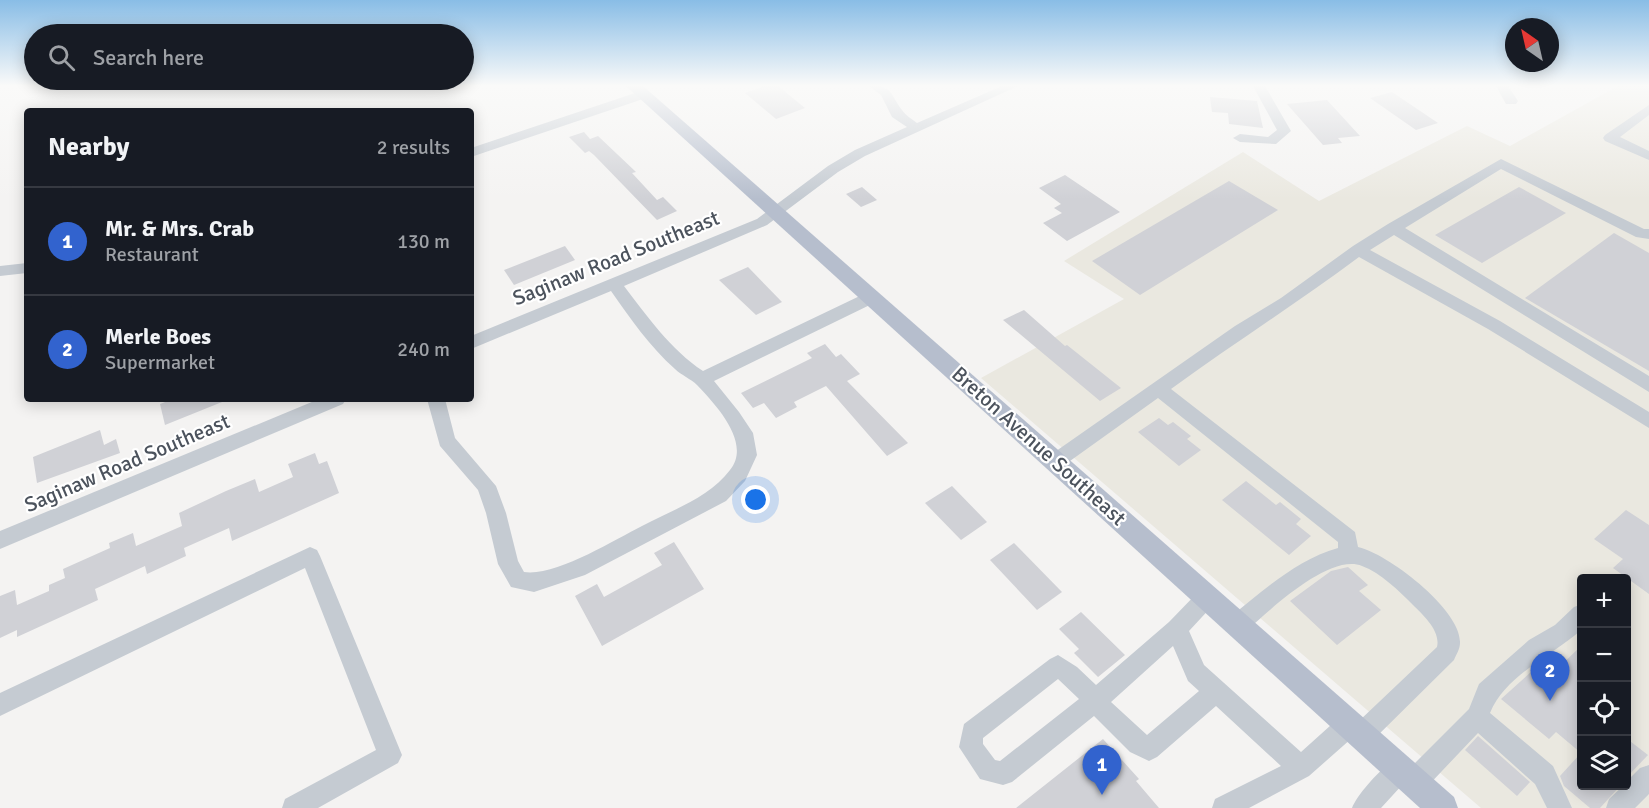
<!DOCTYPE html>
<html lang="en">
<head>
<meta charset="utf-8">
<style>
  body { margin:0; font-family:Signika,sans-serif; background:#242831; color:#f1f3f6 }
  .controls { position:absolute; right:18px; bottom:18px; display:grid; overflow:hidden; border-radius:6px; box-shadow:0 3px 15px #0003 }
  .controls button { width:54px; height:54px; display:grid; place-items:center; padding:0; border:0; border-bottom:2px solid #363941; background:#171b24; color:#f1f3f6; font:30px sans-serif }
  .compass { position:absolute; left:1505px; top:18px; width:54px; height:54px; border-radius:50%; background:#171b24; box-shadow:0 3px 15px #0003; rotate:326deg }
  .you { position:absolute; left:756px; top:500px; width:21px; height:21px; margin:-15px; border:4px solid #fff; border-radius:50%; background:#1a73e8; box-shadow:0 0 0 9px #1a73e833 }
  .badge { display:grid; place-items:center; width:39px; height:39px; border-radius:50%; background:#3263ce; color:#fff; font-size:20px; font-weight:700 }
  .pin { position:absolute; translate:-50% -50px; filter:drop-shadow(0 2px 3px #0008) }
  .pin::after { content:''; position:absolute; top:32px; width:21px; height:18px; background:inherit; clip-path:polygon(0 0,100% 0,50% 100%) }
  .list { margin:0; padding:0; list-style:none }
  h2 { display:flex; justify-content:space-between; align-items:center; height:78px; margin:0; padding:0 24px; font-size:26px }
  h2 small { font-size:20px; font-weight:400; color:#9ea1a6 }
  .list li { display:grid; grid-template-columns:39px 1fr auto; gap:18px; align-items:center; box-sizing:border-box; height:108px; padding:0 24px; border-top:2px solid #363941 }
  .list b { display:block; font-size:22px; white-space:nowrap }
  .list p { margin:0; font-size:20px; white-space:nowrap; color:#9ea1a6 }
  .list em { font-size:20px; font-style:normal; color:#9ea1a6 }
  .icon { flex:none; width:33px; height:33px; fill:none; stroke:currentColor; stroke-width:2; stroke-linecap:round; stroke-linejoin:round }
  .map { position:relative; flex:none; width:1649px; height:808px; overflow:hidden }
  .search { position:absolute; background:#171b24; box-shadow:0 3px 15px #0003; left:24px; top:24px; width:450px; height:66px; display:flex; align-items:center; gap:15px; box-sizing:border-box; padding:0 21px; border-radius:33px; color:#9ea1a6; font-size:22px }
  .panel { position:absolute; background:#171b24; box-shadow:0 3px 15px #0003; left:24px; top:108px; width:450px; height:294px; border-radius:6px }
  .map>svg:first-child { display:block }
  .commercial { fill:#eae8e0; fill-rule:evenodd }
  .building { fill:#d0d1d6 }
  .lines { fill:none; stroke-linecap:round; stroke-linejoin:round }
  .minor { fill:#c5cbd2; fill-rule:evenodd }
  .major { fill:#b6becd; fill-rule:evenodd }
  .labels { text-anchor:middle; stroke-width:4.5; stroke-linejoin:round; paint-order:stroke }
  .street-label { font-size:21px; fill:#4c535d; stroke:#fff }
</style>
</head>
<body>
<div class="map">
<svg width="1649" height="808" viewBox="0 0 1649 808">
  <rect width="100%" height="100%" fill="#f4f3f2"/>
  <path class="commercial" d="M1618 86H1649V808H1481L981 378 1124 299 1064 261 1243 152 1319 201 1467 126 1510 146ZM1582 578H1626V786H1582Z"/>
  <g class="building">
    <polygon points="765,86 778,86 805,108 776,119 745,93"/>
    <polygon points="1392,92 1438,123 1416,130 1370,98"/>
    <polygon points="1210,97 1257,101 1263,128 1229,124 1228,113 1212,112"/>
    <polygon points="1327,100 1360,136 1338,138 1342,143 1323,145 1287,104"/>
    <polygon points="584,132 590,139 598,136 636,172 632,173 657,200 663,197 677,211 657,220 594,155 589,151 585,153 569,137"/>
    <polygon points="1065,175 1120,212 1067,241 1043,223 1062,213 1054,208 1061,204 1039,188"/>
    <polygon points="1229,181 1278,210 1140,295 1092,261"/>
    <polygon points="862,187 877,200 861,207 846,194"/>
    <polygon points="1519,187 1566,213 1482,263 1435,235"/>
    <polygon points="1614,233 1649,253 1649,371 1525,298"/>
    <polygon points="565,246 575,260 514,285 504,270"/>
    <polygon points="748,267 782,302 756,315 719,280"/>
    <polygon points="1024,310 1065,346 1067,345 1121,388 1100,401 1003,320"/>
    <polygon points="825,344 836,357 841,354 860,374 847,381 908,443 887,456 826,386 794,402 797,407 776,418 764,403 753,408 741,393 812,358 807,353"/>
    <polygon points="173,399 227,399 227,400 165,425 160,404"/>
    <polygon points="1159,418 1168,425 1173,422 1191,436 1187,439 1201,450 1179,466 1138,432"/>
    <polygon points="100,430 104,445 116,439 120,453 37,483 33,457"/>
    <polygon points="315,453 319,464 327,461 339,493 232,541 229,528 184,548 186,556 147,574 145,566 95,589 98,600 17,637 17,630 0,638 0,596 15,590 17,605 49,591 49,585 65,578 63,569 110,548 109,543 133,533 136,546 182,526 179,513 226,491 255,479 259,492 293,477 288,464"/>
    <polygon points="1246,481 1276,505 1280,502 1301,519 1296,524 1311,536 1289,555 1222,500"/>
    <polygon points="952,486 987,522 961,540 925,503"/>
    <polygon points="1626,510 1649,525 1649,594 1613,568 1623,559 1594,539"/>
    <polygon points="674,542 704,589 602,646 575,596 597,584 604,597 662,565 654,553"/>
    <polygon points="1014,543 1062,592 1037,610 990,560"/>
    <polygon points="1348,567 1368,585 1359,591 1381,610 1337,645 1290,601 1331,571"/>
    <polygon points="1081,612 1125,655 1098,677 1074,653 1079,649 1059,629"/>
    <polygon points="1581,646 1581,753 1556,732 1549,739 1501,699 1542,662 1554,672"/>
    <polygon points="1478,736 1530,782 1517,796 1465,750"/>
    <polygon points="1626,738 1648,755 1626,778"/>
    <polygon points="1103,739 1139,779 1136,781 1159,808 1016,808"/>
    <polygon points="1581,753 1581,786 1620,786 1600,808 1590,808 1564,786 1560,776"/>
  </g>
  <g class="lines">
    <g class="minor">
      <path d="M869 86C894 86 889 93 902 110 905 115 912 119 917 123L1002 86H1018L865 156 838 172 767 225 624 286C647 316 671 350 703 371L866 293H878L880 297 878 301 714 381 739 412 753 433 757 455 745 481 726 501 585 575 534 592 511 587 498 564 486 513 478 490 440 446 427 399H445L455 438 496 486 506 513 518 561 524 572C555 577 614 540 642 526 672 510 709 498 730 470 752 443 716 405 697 385 691 379 681 375 675 369 650 347 630 318 611 291L471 349V336L757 219 828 166 855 150 907 127 892 117 881 95Z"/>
      <polygon points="1253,86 1265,86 1291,131 1276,144 1240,142 1233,138 1240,134 1268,137 1277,130"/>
      <polygon points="1496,86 1508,86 1518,101 1516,104 1506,104"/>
      <polygon points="644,90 650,94 649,97 471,157 471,148"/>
      <polygon points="1649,105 1649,115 1620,137 1649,151 1649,160 1605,141 1603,138 1605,135"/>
      <path d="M1501 159 1644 229H1649V239L1636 237 1501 169 1405 228 1649 376V392L1394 235 1370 250 1500 321 1649 412V428L1488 329 1359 257C1297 303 1233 344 1171 389L1355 532 1358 547C1387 553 1462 610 1460 643 1460 649 1456 655 1454 660L1370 743 1362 747 1354 743 1352 738 1309 776 1249 808H1212L1215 799 1281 766 1216 706 1157 757 1149 761 1130 752 1094 716 1012 782 1003 785 980 779 959 747 964 724 1050 659 1058 655 1077 667 1096 685 1169 622 1200 590 1207 587 1214 590 1218 597 1214 604 1189 631 1204 665 1301 752 1341 716 1349 712 1357 716 1359 721 1437 647C1441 631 1423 615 1413 605 1399 591 1381 573 1362 566 1329 553 1269 611 1246 631L1238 634 1230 631 1227 624 1230 617C1263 591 1296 560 1338 548V542L1158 398 1063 466 1056 469 1049 466 1047 461 1049 456 1235 326 1281 298 1353 246 1388 224ZM1173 646 1188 681 1199 691 1147 735 1111 702ZM1058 679 1079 699 1000 761 995 760 983 744V738Z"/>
      <polygon points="27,263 27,273 0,276 0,266"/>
      <polygon points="319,399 346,399 343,404 0,549 0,531"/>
      <polygon points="310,547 317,550 320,556 402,755 398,763 318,808 282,808 285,799 376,750 305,568 0,716 0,693"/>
      <path d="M1582 604V629C1553 656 1506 674 1490 713L1553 766 1572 808H1547L1535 784 1478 733 1423 791 1414 794 1405 791 1403 784 1381 808H1352C1358 793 1385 763 1400 757L1408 761 1411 767 1469 709 1479 684 1529 640 1555 625 1574 607Z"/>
      <polygon points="1649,765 1649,794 1635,808 1606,808 1609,799 1623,786 1626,786 1626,782 1640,768"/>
    </g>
    <polygon class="major" points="626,86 643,86 1454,797 1458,808 1420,808"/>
  </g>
  <linearGradient id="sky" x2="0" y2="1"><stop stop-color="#89bde6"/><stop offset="0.43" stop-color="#fafaf9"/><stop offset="1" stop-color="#fafaf9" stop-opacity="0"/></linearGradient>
  <rect width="1649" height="199" fill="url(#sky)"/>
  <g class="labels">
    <g class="street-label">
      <text transform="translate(616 258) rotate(-22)" y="7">Saginaw Road Southeast</text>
      <text transform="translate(1039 446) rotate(42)" y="7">Breton Avenue Southeast</text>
      <text transform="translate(127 463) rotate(-23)" y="7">Saginaw Road Southeast</text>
    </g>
  </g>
</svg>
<div class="controls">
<button>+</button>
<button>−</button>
<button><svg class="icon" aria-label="locate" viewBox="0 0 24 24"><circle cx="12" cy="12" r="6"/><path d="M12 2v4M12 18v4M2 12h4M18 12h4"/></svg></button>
<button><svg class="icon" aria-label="layers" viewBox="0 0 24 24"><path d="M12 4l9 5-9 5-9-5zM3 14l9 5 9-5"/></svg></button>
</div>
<svg class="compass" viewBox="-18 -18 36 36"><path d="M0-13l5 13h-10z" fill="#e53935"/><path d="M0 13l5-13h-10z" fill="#9ea1a6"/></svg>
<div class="you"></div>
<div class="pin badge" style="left:1102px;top:795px">1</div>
<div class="pin badge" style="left:1550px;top:701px">2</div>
<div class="search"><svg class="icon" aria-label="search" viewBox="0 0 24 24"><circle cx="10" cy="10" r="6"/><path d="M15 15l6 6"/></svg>Search here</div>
<section class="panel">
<h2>Nearby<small>2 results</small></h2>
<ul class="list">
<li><span class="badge">1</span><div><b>Mr. &amp; Mrs. Crab</b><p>Restaurant</p></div><em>130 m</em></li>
<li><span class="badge">2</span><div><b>Merle Boes</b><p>Supermarket</p></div><em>240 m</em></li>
</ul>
</section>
</div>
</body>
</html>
